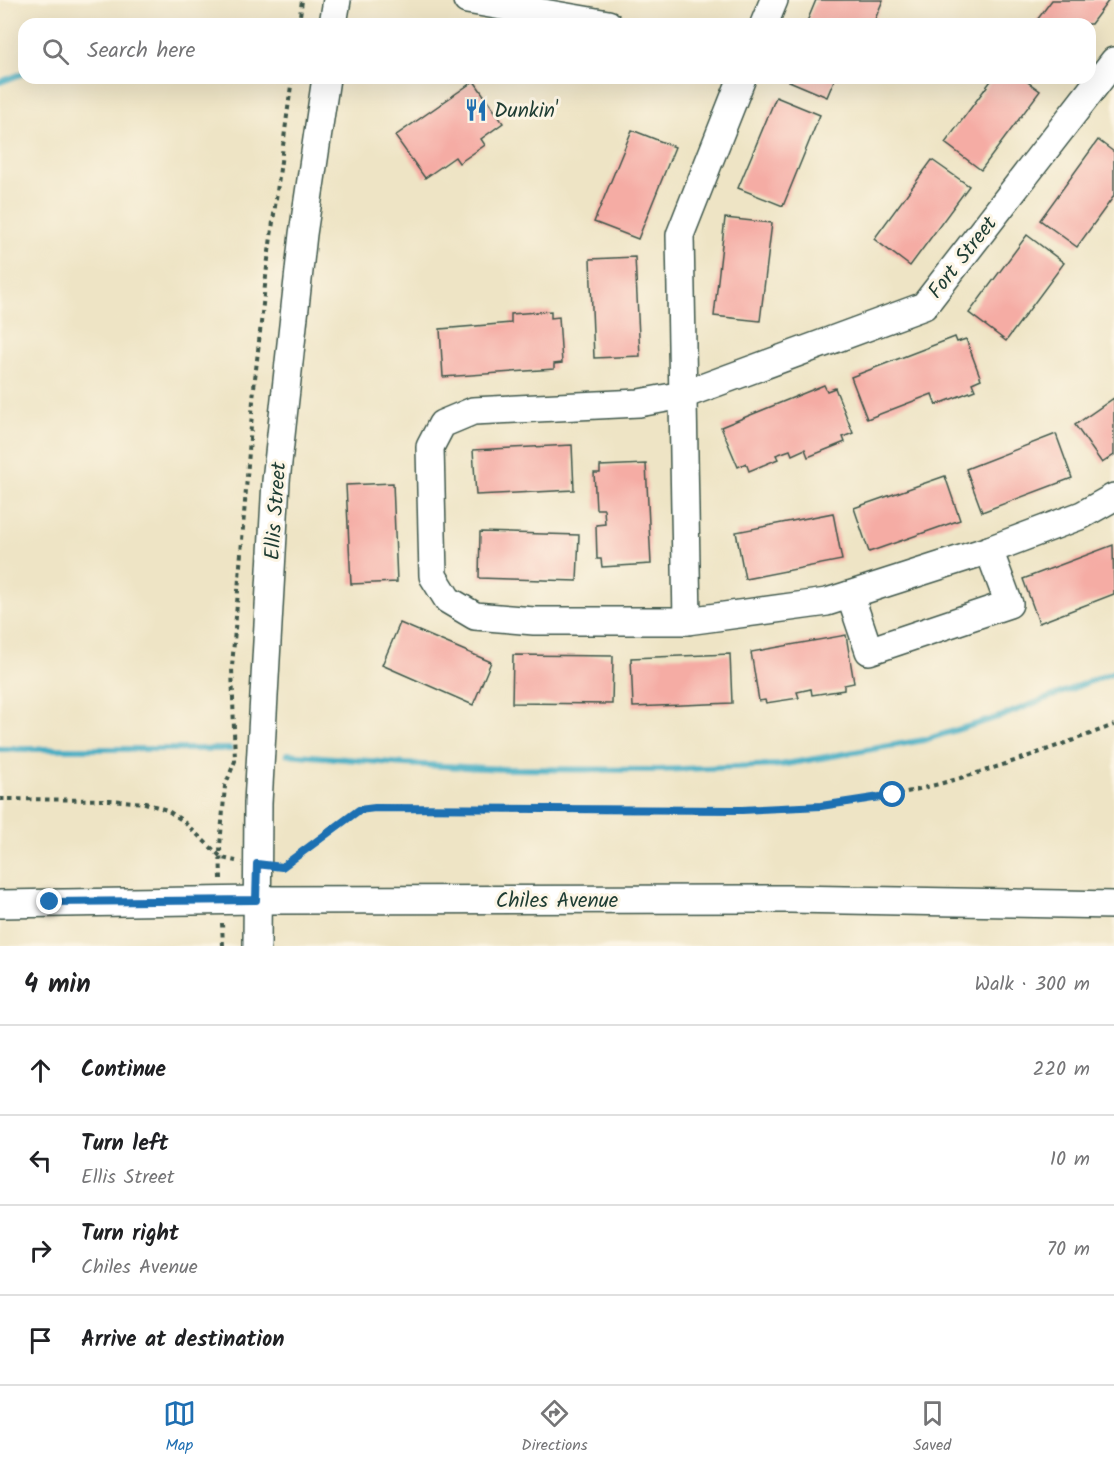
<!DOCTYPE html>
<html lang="en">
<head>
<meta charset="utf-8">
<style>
  body { margin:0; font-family:Kalam,sans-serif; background:#f6f6f6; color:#202124 }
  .stop { position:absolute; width:18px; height:18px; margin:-14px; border:4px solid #1f6fb2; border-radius:50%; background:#fff }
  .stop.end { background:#1f6fb2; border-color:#fff; box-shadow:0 2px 6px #0008 }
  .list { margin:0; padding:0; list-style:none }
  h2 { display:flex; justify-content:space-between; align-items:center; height:78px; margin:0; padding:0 24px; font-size:26px }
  h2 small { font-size:20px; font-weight:400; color:#757577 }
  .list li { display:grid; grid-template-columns:39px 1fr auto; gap:18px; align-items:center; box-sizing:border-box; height:90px; padding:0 24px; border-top:2px solid #e0e0e0 }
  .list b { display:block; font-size:22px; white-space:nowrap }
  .list p { margin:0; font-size:20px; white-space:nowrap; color:#757577 }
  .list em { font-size:20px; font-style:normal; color:#757577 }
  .icon { flex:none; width:33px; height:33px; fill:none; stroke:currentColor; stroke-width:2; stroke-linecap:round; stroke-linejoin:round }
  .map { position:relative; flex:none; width:1114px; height:946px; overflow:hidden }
  .search { position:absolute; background:#fff; box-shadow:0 6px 24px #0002; left:18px; right:18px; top:18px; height:66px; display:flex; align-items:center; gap:15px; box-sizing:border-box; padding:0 21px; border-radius:18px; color:#757577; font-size:22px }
  .sheet { height:438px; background:#fff }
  nav { display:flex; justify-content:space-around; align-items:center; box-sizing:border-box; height:84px; border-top:2px solid #e0e0e0; background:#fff; font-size:16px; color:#757577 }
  nav a { display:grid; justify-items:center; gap:3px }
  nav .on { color:#1f6fb2 }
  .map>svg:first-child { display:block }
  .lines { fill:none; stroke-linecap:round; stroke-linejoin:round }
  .stream { stroke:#44adc3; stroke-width:6 }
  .building { fill:#f5aca4 }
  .minor-casing { stroke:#3e564a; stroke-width:30 }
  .path { stroke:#3e564a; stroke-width:4; stroke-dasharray:4.5 4.5; stroke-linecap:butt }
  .minor { stroke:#fff; stroke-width:27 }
  .route { stroke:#1f6fb2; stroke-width:8 }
  .labels { text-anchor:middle; stroke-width:6; stroke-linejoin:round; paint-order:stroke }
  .poi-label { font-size:21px; fill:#1f3d34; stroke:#fcf5e5; text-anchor:start }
  .street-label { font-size:21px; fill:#1f3d34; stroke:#fcf5e5 }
</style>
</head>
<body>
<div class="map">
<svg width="1114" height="946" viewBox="0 0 1114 946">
  <rect width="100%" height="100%" fill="#fcf5e5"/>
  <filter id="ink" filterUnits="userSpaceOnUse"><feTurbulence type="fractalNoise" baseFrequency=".0167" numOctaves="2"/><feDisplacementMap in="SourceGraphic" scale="12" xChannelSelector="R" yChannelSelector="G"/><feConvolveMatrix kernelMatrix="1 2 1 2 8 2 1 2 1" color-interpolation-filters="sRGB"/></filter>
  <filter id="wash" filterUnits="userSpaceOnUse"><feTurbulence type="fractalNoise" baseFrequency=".008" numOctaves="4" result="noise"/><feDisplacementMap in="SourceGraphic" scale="24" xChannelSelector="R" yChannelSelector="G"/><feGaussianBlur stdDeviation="1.35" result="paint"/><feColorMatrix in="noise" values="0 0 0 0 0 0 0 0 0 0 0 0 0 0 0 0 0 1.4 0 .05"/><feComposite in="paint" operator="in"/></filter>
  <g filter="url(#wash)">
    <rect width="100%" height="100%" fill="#eee4c5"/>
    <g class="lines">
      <g class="stream">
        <polyline points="0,82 24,73"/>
        <polyline points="0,749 230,749"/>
        <polyline points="287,754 404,764 505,769 657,770 780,765 924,740 1002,716 1114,672"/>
      </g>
    </g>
    <g id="blocks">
      <g class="building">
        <polygon points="816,0 883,0 873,24 806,24"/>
        <polygon points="1052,0 1109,0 1091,24 1034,24"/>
        <polygon points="782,78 835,78 827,97"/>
        <polygon points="993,78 1022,78 1040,91 981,170 945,143"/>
        <polygon points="474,81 503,123 481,139 485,145 459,163 455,157 425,178 395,136"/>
        <polygon points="776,97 820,115 783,206 738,188"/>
        <polygon points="632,130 675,147 638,239 594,222"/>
        <polygon points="1098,140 1114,152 1114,196 1077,247 1040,220"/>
        <polygon points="932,160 969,186 910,266 874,239"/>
        <polygon points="725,218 772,223 760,321 714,316"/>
        <polygon points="1027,235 1064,263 1006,341 969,313"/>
        <polygon points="635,257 640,356 594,358 590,259"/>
        <polygon points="551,311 551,318 559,317 562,363 554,364 554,369 443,377 440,329 511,323 511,314"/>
        <polygon points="955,337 957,342 966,339 981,379 972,383 975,390 936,405 932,394 867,419 851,377"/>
        <polygon points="824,385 827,391 835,388 853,433 843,437 845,442 808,457 805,449 792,455 790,450 776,455 778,459 749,471 746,463 738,467 721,427"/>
        <polygon points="1114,398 1114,455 1102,463 1075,425"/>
        <polygon points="1056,434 1072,478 982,512 966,469"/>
        <polygon points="572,445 574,490 476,495 473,450"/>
        <polygon points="646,464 651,564 602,567 601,559 597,559 596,525 605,524 604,509 596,509 594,473 600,473 600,466"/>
        <polygon points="945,476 960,520 869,552 854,508"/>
        <polygon points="393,483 397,582 351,584 346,485"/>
        <polygon points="833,513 842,560 745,579 736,532"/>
        <polygon points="480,532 579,535 577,581 479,578"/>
        <polygon points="1113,545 1114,594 1039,623 1023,579"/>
        <polygon points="400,623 491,662 473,705 382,665"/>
        <polygon points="846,635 854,683 844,685 844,690 812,695 811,689 797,692 799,698 766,703 765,700 759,701 751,652"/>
        <polygon points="730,654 732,703 633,707 631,658"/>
        <polygon points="513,655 613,656 612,704 512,703"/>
      </g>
    </g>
  </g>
  <g filter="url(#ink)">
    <use href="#blocks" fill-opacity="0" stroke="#3e564a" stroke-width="1.5"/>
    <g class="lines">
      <g class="minor-casing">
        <g id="minor">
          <polyline points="467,0 608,24"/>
          <polyline points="333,24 337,0"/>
          <polyline points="764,24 774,0"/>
          <polyline points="1114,61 924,306 683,395 639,403 473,411 442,424 430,447 433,576 448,600 475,616 534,621 687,621 827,602 989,550 1082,515 1114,497"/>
          <polyline points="850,595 869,651 1009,604 989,550"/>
          <polyline points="687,621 680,235 742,78"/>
          <polyline points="0,904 257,900 790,899 1114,905"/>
          <polyline points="257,946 258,803 276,481 303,234 326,78"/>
        </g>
      </g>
      <g class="path">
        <polyline points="299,24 302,0"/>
        <polyline points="0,799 110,800 145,803 167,810 183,821 222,858 236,861"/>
        <path d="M279 867H282L359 810 375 808C468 809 560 810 653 810 733 810 814 811 893 795 969 779 1042 752 1114 725"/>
        <polyline points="221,879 220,846 225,786 235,761 232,667 254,388 267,267 292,78"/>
        <polyline points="222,923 223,946"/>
      </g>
      <use href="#minor" class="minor"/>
    </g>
  </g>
  <g class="lines" filter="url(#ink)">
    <polyline class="route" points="50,902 256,900 257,864 282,867 359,810 375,808 742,810 821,806 893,795"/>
  </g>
  <defs>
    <g id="restaurant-bare" transform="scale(1.8)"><path d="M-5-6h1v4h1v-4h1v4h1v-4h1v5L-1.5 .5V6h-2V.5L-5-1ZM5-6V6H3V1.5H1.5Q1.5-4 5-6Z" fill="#1f6fb2" stroke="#fcf5e5" stroke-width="2.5" paint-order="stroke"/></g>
  </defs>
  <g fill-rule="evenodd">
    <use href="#restaurant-bare" x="476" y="110"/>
  </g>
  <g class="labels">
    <g class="poi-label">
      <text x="494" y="117">Dunkin'</text>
    </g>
    <g class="street-label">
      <text transform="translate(962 257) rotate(-52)" y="7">Fort Street</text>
      <text transform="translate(275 511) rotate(-86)" y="7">Ellis Street</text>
      <text x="557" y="907">Chiles Avenue</text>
    </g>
  </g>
</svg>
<div class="stop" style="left:893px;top:795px"></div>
<div class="stop end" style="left:50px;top:902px"></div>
<div class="search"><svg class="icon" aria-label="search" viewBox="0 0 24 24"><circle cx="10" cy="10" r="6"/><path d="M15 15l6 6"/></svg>Search here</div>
</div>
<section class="sheet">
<h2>4 min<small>Walk · 300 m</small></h2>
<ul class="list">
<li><svg class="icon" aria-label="ahead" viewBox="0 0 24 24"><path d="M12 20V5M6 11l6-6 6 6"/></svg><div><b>Continue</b></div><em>220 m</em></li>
<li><svg class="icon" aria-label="left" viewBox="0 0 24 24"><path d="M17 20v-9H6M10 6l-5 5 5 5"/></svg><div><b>Turn left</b><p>Ellis Street</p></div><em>10 m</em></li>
<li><svg class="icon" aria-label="right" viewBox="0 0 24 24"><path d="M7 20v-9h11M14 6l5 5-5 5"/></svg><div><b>Turn right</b><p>Chiles Avenue</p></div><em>70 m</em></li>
<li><svg class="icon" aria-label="arrive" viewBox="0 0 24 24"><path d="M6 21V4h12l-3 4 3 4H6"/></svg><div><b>Arrive at destination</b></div></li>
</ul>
</section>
<nav>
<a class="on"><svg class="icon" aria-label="map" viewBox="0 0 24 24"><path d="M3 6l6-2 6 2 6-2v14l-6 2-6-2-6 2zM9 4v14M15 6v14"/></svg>Map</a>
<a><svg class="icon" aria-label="directions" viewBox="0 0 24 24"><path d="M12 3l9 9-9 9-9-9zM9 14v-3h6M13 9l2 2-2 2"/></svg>Directions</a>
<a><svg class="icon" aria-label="saved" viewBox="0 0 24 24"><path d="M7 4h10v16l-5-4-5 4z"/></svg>Saved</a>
</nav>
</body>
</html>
